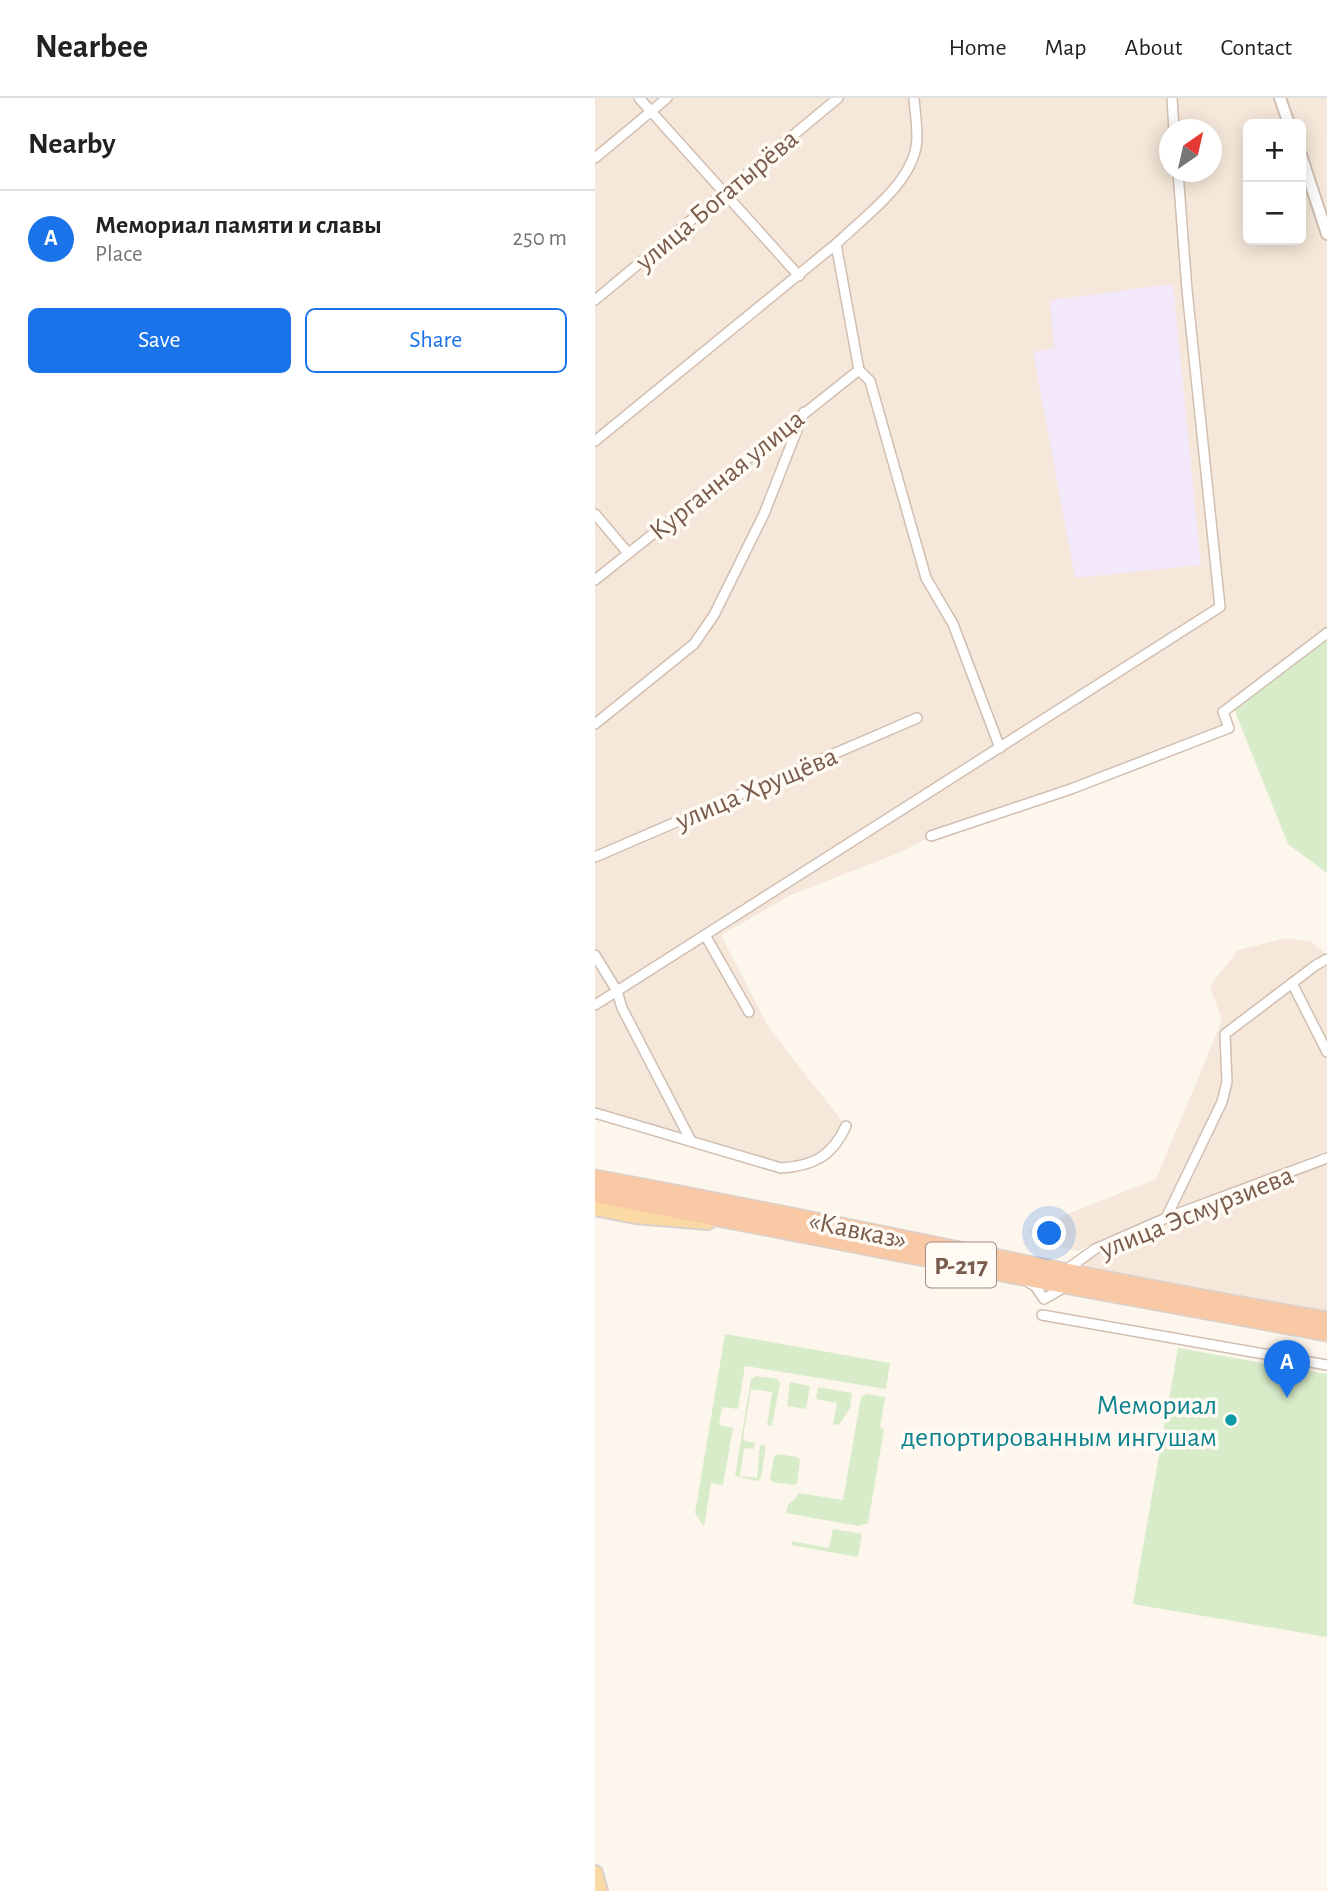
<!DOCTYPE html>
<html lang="en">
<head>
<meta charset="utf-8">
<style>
  body { margin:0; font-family:"Alegreya Sans",sans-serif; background:#f6f6f6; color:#222 }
  .controls { position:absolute; right:21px; top:21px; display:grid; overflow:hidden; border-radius:10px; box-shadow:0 4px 18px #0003 }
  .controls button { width:63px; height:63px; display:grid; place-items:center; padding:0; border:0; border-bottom:2px solid #e0e0e0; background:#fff; color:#222; font:35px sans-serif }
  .compass { position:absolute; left:564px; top:21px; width:63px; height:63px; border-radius:50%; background:#fff; box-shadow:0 4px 18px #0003; rotate:34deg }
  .you { position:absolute; left:455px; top:1136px; width:24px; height:24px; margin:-18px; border:5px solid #fff; border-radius:50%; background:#1a73e8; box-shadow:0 0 0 10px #1a73e833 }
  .badge { display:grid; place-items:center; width:46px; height:46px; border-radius:50%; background:#1a73e8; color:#fff; font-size:23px; font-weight:700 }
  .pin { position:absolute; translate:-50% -58px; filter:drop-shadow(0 2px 4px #0008) }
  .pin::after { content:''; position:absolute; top:37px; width:24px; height:21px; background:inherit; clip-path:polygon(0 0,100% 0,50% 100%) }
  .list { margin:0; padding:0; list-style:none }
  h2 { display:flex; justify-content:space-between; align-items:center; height:91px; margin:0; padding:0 28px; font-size:30px }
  h2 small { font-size:23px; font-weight:400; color:#767676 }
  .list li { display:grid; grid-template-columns:46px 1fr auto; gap:21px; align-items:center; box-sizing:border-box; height:98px; padding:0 28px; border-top:2px solid #e0e0e0 }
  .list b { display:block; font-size:26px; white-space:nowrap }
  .list p { margin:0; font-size:23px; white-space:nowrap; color:#767676 }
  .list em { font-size:23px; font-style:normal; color:#767676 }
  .actions { display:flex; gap:14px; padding:21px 28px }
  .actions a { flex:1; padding:16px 0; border:2px solid #1a73e8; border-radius:10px; text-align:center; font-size:24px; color:#1a73e8 }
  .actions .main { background:#1a73e8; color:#fff }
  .map { position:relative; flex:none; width:732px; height:1793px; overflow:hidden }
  header { display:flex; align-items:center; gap:42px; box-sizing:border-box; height:98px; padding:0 35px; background:#fff; border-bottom:2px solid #e0e0e0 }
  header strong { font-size:33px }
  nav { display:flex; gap:38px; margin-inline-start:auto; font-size:24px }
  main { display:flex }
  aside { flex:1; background:#fff }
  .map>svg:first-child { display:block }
  .residential { fill:#f5e8da; fill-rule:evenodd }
  .education { fill:#f3e8fa }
  .green { fill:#d8ecc9 }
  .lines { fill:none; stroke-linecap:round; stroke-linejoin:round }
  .minor-casing { stroke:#d1beb0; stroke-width:12 }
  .tertiary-casing { stroke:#d1beb0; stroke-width:14 }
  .primary-casing { stroke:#dad1cd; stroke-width:18 }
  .trunk-casing { stroke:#dad1cd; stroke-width:19 }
  .minor { stroke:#fff; stroke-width:9 }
  .tertiary { stroke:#fff; stroke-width:10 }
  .primary { stroke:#fbd9a5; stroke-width:14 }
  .trunk { stroke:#f9c8a4; stroke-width:16 }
  .culture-dot { fill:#0f9aa8; stroke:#fffaf3; stroke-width:2.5 }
  .labels { text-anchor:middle; stroke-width:7; stroke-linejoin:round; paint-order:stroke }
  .shield { fill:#fffaf3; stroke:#a28b7f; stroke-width:2 }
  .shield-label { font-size:26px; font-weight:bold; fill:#7a5c4d }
  .street-label { font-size:28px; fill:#7a5c4d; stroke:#fffaf3 }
  .culture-label { font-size:28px; fill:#0d838f; stroke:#fffaf3; text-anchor:end }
</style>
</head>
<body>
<header>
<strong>Nearbee</strong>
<nav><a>Home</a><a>Map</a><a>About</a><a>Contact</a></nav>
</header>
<main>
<aside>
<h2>Nearby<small></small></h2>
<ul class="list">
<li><span class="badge">A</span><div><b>Мемориал памяти и славы</b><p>Place</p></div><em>250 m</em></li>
</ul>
<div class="actions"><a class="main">Save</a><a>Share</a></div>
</aside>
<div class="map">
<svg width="732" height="1793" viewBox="0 0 732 1793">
  <rect width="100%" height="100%" fill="#fdf6ec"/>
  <g class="residential">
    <path d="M0 0H732V535L628 614 634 630 336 738 306 754 196 797 126 837 174 930 251 1028 229 1059 186 1070 0 1015ZM653 26H706V142H653ZM575 32H617V74H575Z"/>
    <polygon points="691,840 717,844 732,857 732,1053 482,1153 445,1144 432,1132 561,1081 627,923 615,888 643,852"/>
    <polygon points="732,1060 732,1222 489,1170 489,1160 500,1151"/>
  </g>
  <polygon class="education" points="578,186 606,467 480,480 438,254 459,250 455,202"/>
  <g class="green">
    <polygon points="732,540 732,775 693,746 639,611"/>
    <polygon points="130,1236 295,1265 291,1291 150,1268 143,1311 127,1309 124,1327 138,1330 128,1387 116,1385 109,1429 100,1415"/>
    <polygon points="583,1250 732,1276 732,1539 538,1506"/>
    <polygon points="161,1278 182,1281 185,1285 177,1328 172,1327 177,1294 156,1291 148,1340 151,1343 160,1345 159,1351 149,1350 145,1378 162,1380 165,1347 171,1348 166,1379 163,1383 140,1378 156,1281"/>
    <polygon points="195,1284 215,1288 211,1311 192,1308"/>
    <polygon points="223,1289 257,1295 255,1310 244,1327 238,1326 242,1305 221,1301"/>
    <polygon points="272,1296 290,1299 285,1329 289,1332 273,1425 263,1428 191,1415 193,1406 199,1402 204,1395 248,1402 266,1299"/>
    <polygon points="182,1356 202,1359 205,1362 202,1385 199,1387 177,1384 175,1381 179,1359"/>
    <polygon points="238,1431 267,1436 263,1459 196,1447 197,1443 234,1450"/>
  </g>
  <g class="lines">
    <g class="minor-casing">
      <g id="minor">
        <polyline points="44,0 204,178"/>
        <polyline points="577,0 579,32"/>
        <polyline points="0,60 72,0"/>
        <path d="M241 146C270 118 322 82 322 39 322 26 320 13 319 0"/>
        <polyline points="0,202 243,0"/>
        <polyline points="0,343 241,146 264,272 275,283 331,480 358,526 405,650"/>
        <polyline points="0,416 33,455"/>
        <polyline points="0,482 264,272"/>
        <polyline points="0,626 99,546 119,517 169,416 209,314"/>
        <polyline points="336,738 476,691 634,630 628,614 732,535"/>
        <polyline points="0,759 322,620"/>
        <polyline points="110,837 154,914"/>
        <polyline points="0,857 22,893 27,910 95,1041"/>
        <polyline points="697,885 732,954"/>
        <polyline points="0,907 625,509 592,192 583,74"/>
        <path d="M0 1015 186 1070C219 1068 237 1058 251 1028"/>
        <polyline points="571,1120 627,1004 632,984 630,936 721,867 732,861"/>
        <polyline points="471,1172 500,1151 571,1120 732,1060"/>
        <polyline points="433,1184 440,1188 449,1201 468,1190"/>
        <polyline points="447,1217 732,1267"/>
      </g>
    </g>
    <g class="tertiary-casing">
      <g id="tertiary">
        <polyline points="685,0 694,26"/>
        <polyline points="706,57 732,136"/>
      </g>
    </g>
    <g class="primary-casing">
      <g id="primary">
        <polyline points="0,1110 40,1118 113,1124"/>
        <polyline points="0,1775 5,1793"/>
      </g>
    </g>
    <g class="trunk-casing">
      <g id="trunk">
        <path d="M0 1080C245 1125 487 1181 732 1222"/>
        <polyline points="0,1096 480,1189 732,1235"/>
      </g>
    </g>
    <use href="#minor" class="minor"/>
    <use href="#tertiary" class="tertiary"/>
    <use href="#primary" class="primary"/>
    <use href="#trunk" class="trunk"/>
  </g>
  <circle class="culture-dot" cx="636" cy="1322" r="7"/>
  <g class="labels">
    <rect class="shield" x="331" y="1144.5" width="70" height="45" rx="5"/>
    <g class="shield-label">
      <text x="366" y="1176">Р-217</text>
    </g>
    <g class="street-label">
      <text transform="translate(121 101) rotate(-40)" y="10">улица Богатырёва</text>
      <text transform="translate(131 376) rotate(-39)" y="10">Курганная улица</text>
      <text transform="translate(161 689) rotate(-23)" y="10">улица Хрущёва</text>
      <text transform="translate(601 1113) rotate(-22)" y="10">улица Эсмурзиева</text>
      <text transform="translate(263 1131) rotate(12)" y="10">«Кавказ»</text>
    </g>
    <g class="culture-label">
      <text x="622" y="1316">Мемориал<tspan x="622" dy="32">депортированным ингушам</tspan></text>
    </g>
  </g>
</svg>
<div class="controls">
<button>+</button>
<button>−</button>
</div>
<svg class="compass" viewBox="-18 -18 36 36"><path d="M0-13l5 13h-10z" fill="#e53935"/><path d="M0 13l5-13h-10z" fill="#767676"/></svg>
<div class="you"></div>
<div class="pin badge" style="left:692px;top:1300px">A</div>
</div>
</main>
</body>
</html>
